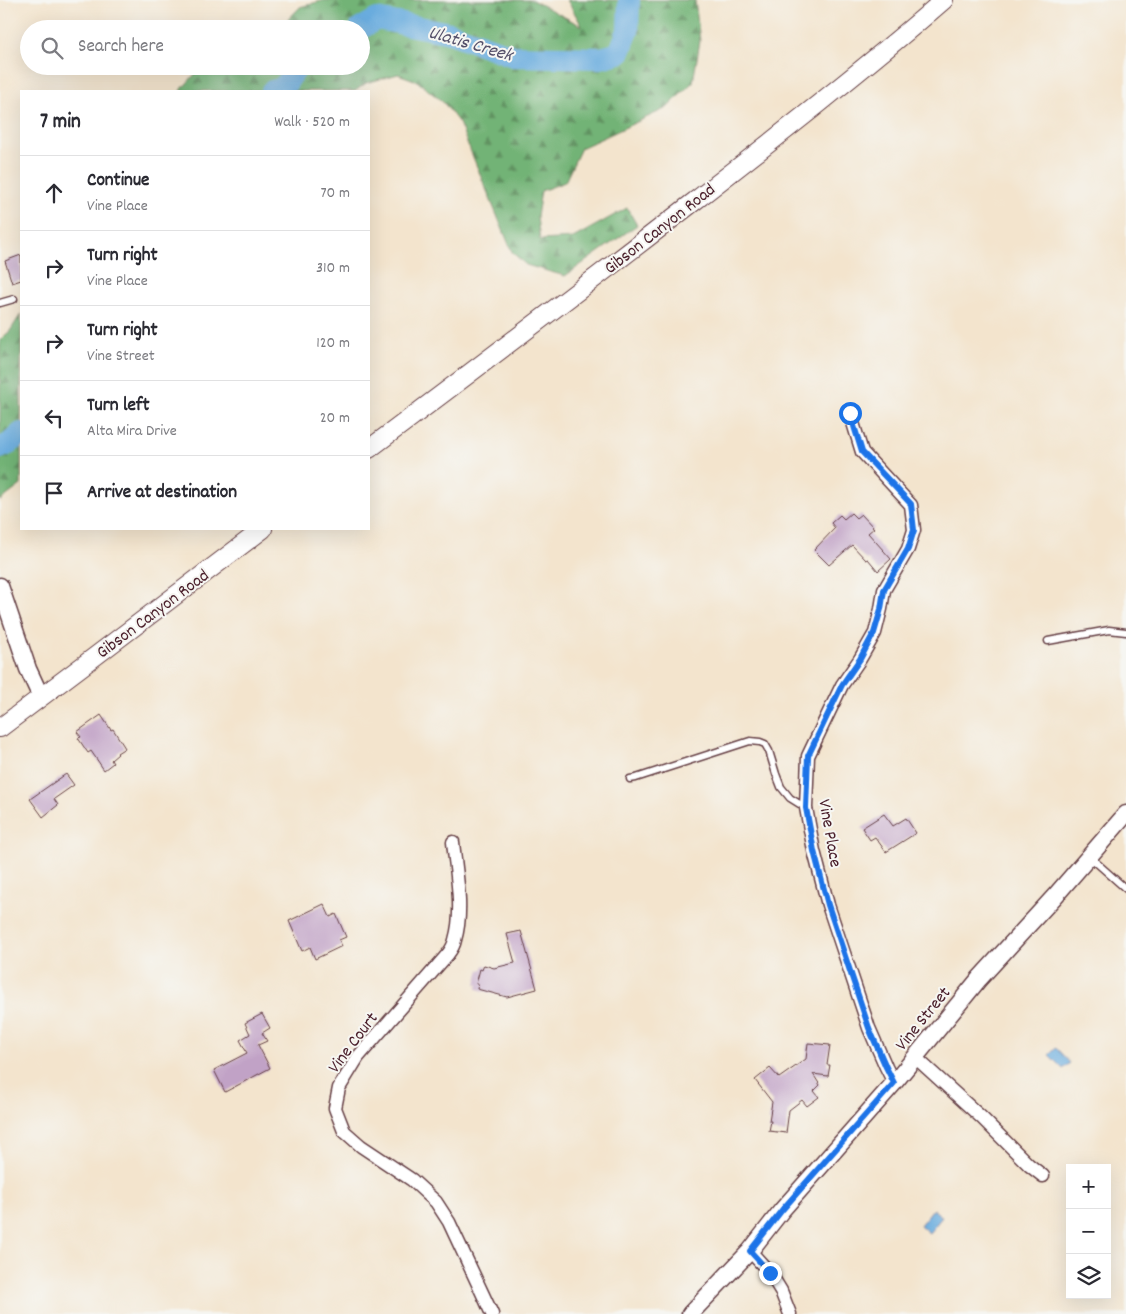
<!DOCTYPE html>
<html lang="en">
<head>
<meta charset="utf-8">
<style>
  body { margin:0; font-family:Dekko,sans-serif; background:#f2f2f3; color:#2b2b33 }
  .controls { position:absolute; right:15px; bottom:15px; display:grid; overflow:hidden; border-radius:0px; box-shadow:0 5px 20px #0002 }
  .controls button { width:45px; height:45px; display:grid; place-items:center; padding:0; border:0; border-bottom:1px solid #e1e1e2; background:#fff; color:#2b2b33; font:25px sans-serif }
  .stop { position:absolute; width:15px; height:15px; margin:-11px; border:4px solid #1a73e8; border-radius:50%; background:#fff }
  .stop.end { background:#1a73e8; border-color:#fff; box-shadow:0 1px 5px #0008 }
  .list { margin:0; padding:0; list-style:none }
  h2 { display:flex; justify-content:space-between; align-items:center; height:65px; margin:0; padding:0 20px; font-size:21px }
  h2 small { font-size:16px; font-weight:400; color:#7c7c81 }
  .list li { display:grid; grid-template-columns:32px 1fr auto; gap:15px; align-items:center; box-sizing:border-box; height:75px; padding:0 20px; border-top:1px solid #e1e1e2 }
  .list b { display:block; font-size:19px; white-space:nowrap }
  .list p { margin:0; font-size:16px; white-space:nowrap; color:#7c7c81 }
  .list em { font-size:16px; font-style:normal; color:#7c7c81 }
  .icon { flex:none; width:28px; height:28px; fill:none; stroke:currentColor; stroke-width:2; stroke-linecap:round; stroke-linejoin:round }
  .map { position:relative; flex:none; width:1126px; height:1314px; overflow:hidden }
  .search { position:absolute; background:#fff; box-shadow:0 5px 20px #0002; left:20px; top:20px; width:350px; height:55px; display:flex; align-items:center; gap:12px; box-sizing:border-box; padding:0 18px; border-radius:28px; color:#7c7c81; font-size:19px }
  .panel { position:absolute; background:#fff; box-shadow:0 5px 20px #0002; left:20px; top:90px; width:350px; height:440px; border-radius:0px }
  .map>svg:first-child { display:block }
  .forest { fill:url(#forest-firs); stroke:#5e6950 }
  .water { fill:#69acde; stroke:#5a6684 }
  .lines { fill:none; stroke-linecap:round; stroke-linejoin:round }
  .river { stroke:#69acde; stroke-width:22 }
  .building { fill:#c1a2c6 }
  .service-casing { stroke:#633d43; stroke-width:9 }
  .minor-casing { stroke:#633d43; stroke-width:15 }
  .tertiary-casing { stroke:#633d43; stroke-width:19 }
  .secondary-casing { stroke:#633d43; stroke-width:20 }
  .service { stroke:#fff; stroke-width:6 }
  .minor { stroke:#fff; stroke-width:12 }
  .tertiary { stroke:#fff; stroke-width:16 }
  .secondary { stroke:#fff; stroke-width:18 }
  .route { stroke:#1a73e8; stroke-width:6 }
  .labels { text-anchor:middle; stroke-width:4; stroke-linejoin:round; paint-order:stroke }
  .street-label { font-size:18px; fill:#4a1f2b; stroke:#f6f6f2 }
  .water-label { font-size:19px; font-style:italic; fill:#55506a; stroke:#f6f6f2 }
</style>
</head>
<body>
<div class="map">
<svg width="1126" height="1314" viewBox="0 0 1126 1314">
  <defs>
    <pattern id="forest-firs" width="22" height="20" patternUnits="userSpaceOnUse" patternTransform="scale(1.25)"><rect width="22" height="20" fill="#72b376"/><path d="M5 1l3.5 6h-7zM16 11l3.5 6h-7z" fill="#609161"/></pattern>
  </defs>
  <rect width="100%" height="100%" fill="#f6f6f2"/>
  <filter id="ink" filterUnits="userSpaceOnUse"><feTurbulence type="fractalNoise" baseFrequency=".02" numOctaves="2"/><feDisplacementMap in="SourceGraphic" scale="10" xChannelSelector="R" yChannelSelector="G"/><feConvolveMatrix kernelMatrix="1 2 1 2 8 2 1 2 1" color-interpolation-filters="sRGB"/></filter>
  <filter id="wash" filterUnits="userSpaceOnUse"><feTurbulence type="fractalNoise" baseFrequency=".0096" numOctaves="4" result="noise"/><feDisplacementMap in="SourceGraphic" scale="20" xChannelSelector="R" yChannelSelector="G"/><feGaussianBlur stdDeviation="1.12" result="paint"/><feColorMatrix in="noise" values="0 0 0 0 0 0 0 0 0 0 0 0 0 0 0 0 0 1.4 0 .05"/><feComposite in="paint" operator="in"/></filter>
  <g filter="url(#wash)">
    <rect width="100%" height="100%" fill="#f3e4cd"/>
    <g class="forest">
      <polygon points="324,0 532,0 582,26 567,0 695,0 700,41 693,82 667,108 581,148 565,182 541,191 537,217 540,240 573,238 627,208 637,225 565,276 526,265 512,252 459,123 444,103 417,81 398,74 366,83 355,91 180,91 196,73 210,66 361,66 361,29 279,29 300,7"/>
      <polygon points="21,314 21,485 0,501 0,340 10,331"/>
    </g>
    <g class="water">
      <polygon points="1056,1048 1070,1063 1063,1069 1049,1055"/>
      <polygon points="933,1209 942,1217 929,1233 920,1225"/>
    </g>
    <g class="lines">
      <g class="river">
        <polyline points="360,29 377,19 450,33 513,56 601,58 619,53 628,31 629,0"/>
        <polyline points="272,91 283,88 298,66"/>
        <polyline points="0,448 9,444 21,433"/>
      </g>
    </g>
    <g id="blocks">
      <g class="building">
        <polygon points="21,255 21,280 12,283 5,261"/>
        <polygon points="851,513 856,518 861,514 874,528 868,533 891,559 878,571 868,559 866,560 852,545 829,565 814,550 835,528 831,523 840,515 844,519"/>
        <polygon points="101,715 111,730 113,729 125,748 117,753 118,754 111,760 113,763 104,770 91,751 88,753 78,738 81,737 77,732"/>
        <polygon points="66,774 74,785 54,799 58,805 43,817 30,799"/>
        <polygon points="884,814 893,826 906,818 916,833 886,852 875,837 870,840 862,828"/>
        <polygon points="324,904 330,917 336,914 346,937 339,940 342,946 315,959 310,947 302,951 289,921"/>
        <polygon points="521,931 537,989 507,997 477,989 478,984 476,984 480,969 482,970 484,965 494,968 515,963 507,934"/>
        <polygon points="262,1014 270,1028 262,1033 267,1041 258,1045 270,1068 225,1092 214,1070 247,1053 240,1040 250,1034 245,1023"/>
        <polygon points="808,1043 830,1045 827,1065 830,1065 828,1076 813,1074 820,1085 814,1091 819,1097 807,1106 802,1100 789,1110 786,1133 769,1131 771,1121 769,1121 772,1102 755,1080 770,1068 779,1078 806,1059"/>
      </g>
    </g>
  </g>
  <g filter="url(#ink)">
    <use href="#blocks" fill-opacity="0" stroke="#633d43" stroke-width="1"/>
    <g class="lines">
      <g class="service-casing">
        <g id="service">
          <polyline points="0,303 14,299"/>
          <polyline points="1048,641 1109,630 1126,632"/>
          <polyline points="630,779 636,778 750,741 760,742 765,744 769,751 776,774 781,787 790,798 806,808"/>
          <polyline points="1090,857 1126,889"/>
        </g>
      </g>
      <g class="minor-casing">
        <g id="minor">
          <polyline points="850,413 862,452 911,505 914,530 908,549 884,590 881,609 875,633 860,659 842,685 808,756 806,808 814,851 828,905 869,1028 886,1067 894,1083"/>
          <path d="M453 842C456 873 464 909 455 940 454 945 451 950 448 954L358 1057 339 1088 335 1108 344 1131 361 1146 412 1180 436 1202 449 1222 492 1314"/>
          <polyline points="915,1057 982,1118 1029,1165 1043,1176"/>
          <polyline points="750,1251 770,1273 781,1291 790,1314"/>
        </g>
      </g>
      <g class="tertiary-casing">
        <g id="tertiary">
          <polyline points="0,586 28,669 41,697"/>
          <polyline points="690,1314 750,1251 782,1210 894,1083 979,979 1055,896 1126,814"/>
        </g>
      </g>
      <g class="secondary-casing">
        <g id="secondary">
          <path d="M369 449C477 368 584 287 691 204 776 138 862 71 944 0"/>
          <polyline points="0,728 89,661 263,529"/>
        </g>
      </g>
      <use href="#service" class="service"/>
      <use href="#minor" class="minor"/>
      <use href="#tertiary" class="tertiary"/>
      <use href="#secondary" class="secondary"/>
    </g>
  </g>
  <g class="lines" filter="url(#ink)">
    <polyline class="route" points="770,1273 750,1251 782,1210 894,1083 886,1067 869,1028 828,905 814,851 806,808 808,756 842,685 860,659 874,633 881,609 884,590 908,549 914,530 911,504 862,452 850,413"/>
  </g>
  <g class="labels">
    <g class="street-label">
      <text transform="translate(659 228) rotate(-38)" y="6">Gibson Canyon Road</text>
      <text transform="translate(152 613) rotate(-37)" y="6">Gibson Canyon Road</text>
      <text transform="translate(831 833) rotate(80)" y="6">Vine Place</text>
      <text transform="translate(922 1018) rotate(-51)" y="6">Vine Street</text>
      <text transform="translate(352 1042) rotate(-53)" y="6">Vine Court</text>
    </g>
    <g class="water-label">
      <text transform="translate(471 42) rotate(16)" y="7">Ulatis Creek</text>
    </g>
  </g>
</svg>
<div class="controls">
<button>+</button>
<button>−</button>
<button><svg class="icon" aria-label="layers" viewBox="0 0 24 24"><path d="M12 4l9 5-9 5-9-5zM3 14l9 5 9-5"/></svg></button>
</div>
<div class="stop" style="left:850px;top:413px"></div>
<div class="stop end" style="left:770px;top:1273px"></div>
<div class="search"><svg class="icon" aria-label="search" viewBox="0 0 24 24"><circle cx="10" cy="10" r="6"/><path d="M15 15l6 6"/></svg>Search here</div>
<section class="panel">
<h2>7 min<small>Walk · 520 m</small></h2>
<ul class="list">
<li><svg class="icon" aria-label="ahead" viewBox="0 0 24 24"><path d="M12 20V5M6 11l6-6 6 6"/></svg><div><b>Continue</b><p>Vine Place</p></div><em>70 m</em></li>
<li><svg class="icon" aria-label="right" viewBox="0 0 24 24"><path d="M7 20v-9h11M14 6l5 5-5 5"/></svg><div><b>Turn right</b><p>Vine Place</p></div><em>310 m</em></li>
<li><svg class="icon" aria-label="right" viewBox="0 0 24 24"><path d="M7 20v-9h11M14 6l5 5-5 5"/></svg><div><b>Turn right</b><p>Vine Street</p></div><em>120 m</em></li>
<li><svg class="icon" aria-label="left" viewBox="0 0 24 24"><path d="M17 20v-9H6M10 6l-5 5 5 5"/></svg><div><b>Turn left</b><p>Alta Mira Drive</p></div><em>20 m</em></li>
<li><svg class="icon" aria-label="arrive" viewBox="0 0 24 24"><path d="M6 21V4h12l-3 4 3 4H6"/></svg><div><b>Arrive at destination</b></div></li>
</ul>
</section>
</div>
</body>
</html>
